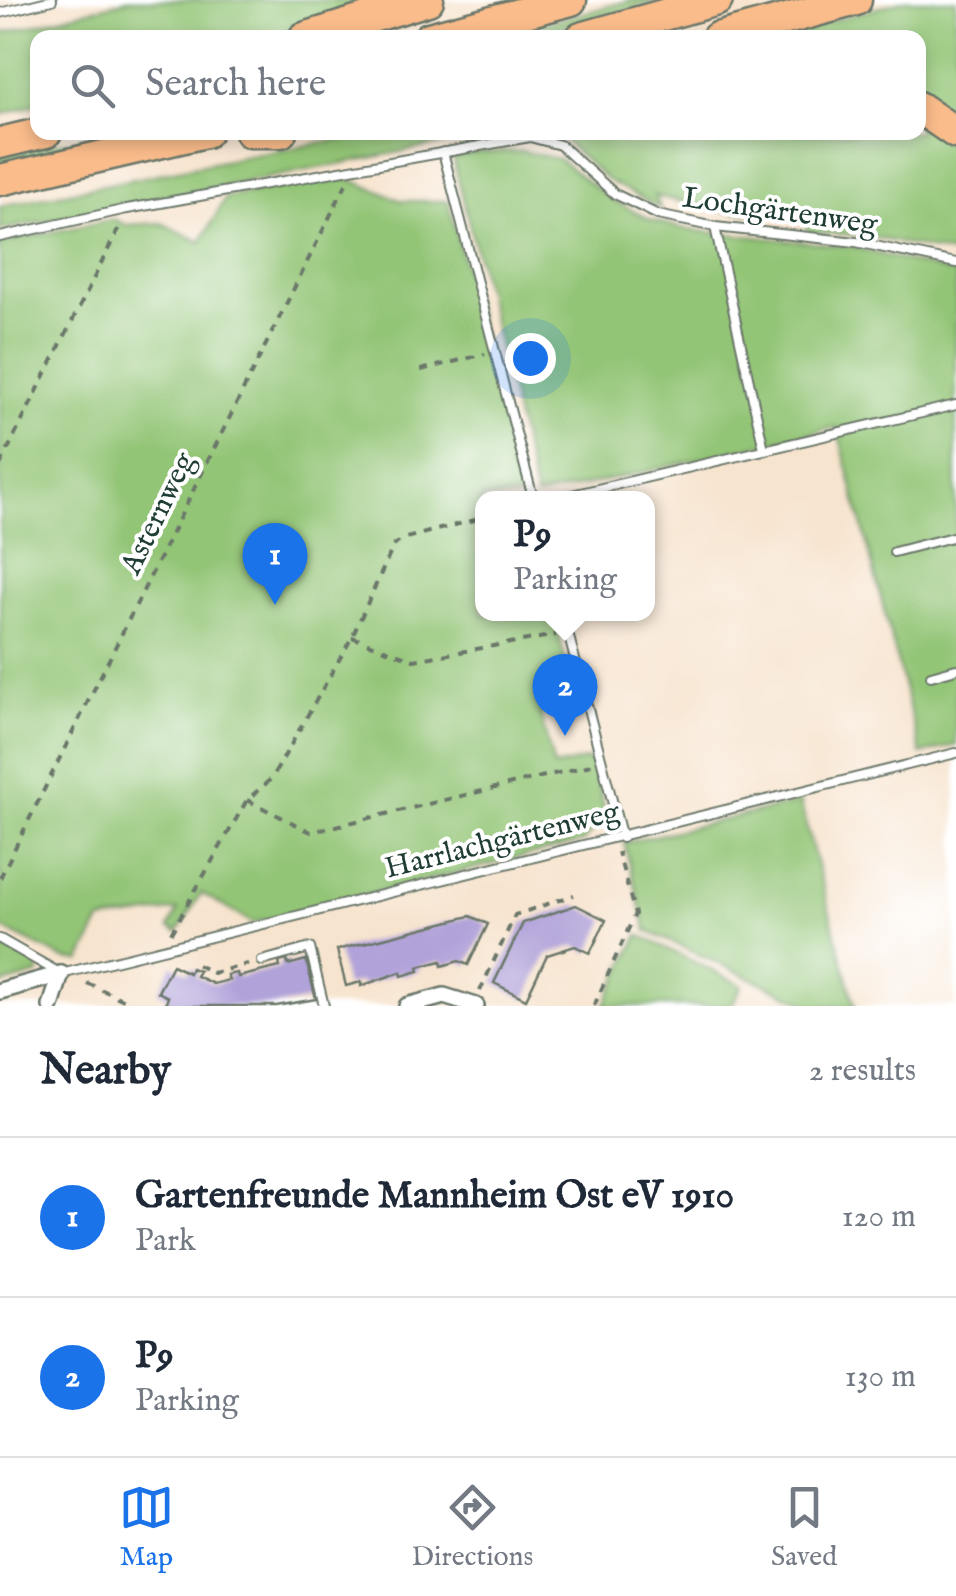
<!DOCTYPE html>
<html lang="en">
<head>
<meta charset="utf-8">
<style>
  body { margin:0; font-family:"IM FELL English",serif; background:#f6f6f7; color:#1f2937 }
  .you { position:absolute; left:530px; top:358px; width:35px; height:35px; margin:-25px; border:8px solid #fff; border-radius:50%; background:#1a73e8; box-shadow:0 0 0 15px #1a73e833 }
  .badge { display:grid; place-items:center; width:65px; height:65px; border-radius:50%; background:#1a73e8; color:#fff; font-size:32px; font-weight:700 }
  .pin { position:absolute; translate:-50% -82px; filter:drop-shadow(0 2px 5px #0008) }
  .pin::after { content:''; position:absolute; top:52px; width:35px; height:30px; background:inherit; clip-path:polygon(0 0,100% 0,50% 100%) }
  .popup { position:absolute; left:475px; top:491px; width:180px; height:130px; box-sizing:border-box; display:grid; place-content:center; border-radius:20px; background:#fff; filter:drop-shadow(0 2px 8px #0005); font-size:32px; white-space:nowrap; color:#747a83 }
  .popup b { font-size:38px; color:#1f2937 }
  .popup::after { content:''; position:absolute; left:50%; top:100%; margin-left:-20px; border:20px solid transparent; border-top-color:#fff }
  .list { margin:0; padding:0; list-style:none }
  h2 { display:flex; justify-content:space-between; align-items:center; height:130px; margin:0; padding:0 40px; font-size:42px }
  h2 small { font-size:32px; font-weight:400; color:#747a83 }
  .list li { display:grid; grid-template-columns:65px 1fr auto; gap:30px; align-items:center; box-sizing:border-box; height:160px; padding:0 40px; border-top:2px solid #e0e1e3 }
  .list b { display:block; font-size:38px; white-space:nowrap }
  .list p { margin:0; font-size:32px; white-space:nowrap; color:#747a83 }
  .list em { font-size:32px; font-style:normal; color:#747a83 }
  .icon { flex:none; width:55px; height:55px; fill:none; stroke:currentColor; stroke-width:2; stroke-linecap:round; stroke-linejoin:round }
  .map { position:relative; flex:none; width:956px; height:1006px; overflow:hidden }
  .search { position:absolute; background:#fff; box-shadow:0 5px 15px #0003; left:30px; right:30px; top:30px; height:110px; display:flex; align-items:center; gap:25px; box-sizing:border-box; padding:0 35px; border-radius:20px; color:#747a83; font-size:38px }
  .sheet { height:450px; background:#fff }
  nav { display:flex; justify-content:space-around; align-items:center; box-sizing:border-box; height:140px; border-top:2px solid #e0e1e3; background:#fff; font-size:28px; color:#747a83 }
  nav a { display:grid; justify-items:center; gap:5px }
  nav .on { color:#1a73e8 }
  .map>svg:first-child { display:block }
  .green { fill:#93c576; stroke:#598155; stroke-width:2.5 }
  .building { fill:#b1a2d9 }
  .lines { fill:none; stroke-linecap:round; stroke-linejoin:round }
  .lane-casing { stroke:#6b776a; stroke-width:12 }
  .street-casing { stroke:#6b776a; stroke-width:20 }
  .highway-casing { stroke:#6b776a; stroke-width:35 }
  .path { stroke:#6b776a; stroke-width:4; stroke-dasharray:8 8; stroke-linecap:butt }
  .lane { stroke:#fff; stroke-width:8 }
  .street { stroke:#fff; stroke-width:15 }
  .highway { stroke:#fabc8b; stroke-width:30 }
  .labels { text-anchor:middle; stroke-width:8; stroke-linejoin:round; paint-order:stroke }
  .street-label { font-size:30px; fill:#1f3d34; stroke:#fff }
</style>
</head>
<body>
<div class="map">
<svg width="956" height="1006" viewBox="0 0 956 1006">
  <rect width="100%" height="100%" fill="#fff"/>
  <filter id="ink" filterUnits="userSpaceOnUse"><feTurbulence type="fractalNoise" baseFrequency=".01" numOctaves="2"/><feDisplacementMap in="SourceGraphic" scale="20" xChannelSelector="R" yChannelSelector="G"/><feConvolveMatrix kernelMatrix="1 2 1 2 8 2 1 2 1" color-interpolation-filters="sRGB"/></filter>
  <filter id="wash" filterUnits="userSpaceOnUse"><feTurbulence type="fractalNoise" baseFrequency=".0048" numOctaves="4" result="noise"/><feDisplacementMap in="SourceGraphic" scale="40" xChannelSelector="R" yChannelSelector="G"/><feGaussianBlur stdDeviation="2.25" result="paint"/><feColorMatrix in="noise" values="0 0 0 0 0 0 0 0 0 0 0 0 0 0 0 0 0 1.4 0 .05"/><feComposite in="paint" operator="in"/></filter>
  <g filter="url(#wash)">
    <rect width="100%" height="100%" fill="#f7e4cf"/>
    <g class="green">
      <polygon points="128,0 382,0 268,37 38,38 37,104 0,115 0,34"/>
      <polygon points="632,0 664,0 524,37 489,38"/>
      <polygon points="905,0 956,0 956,122 919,97 918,38 771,38"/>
      <polygon points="919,121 956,149 956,255 867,236 809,232 799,216 734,212 655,196 660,208 607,180 560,137 544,133 918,132"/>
      <polygon points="382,132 498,133 0,230 0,206 238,158"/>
      <polygon points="103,133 145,133 0,166 0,156"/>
      <polygon points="522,151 559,159 610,199 651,220 689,230 853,247 956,274 956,745 921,754 837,427 536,497 453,158 476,153"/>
      <polygon points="342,176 402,201 448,201 523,498 482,498 482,614 553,614 577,703 540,713 554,767 591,759 606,814 583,842 253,923 201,893 178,932 169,928 178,910 101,921 81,961 65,959 0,927 0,243 114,219 126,225 161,223 201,242 226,197"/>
      <polygon points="800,802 855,1006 813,1006 647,931 624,843"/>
      <polygon points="639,935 742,985 732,1006 604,1006"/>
      <polygon points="0,945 38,964 39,974 0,985"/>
    </g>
    <g id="blocks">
      <g class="building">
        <polygon points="576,905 606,920 590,953 575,946 547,955 526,999 494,983 523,923"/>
        <polygon points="470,916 488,924 468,965 459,961 442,966 441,961 418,967 419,971 402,976 401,972 361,986 361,982 346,986 337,950"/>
        <polygon points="287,960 288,965 306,960 316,999 276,1006 173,1006 166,1003 168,997 158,992 172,965 189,973 191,968 199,971 196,976 213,984 229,980 227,975 237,973 238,977 280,967 279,962"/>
      </g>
    </g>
  </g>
  <g filter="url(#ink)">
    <use href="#blocks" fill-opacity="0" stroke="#6b776a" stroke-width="2.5"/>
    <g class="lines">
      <g class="lane-casing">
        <g id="lane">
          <polyline points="0,13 52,0"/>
          <polyline points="443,152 533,498"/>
          <polyline points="715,227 764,449"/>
          <polyline points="0,237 127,209 530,137 560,145 615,194 658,215 715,227 856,242 956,263"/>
          <polyline points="559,498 956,405"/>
          <polyline points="894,552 956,536"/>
          <polyline points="563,614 622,838"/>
          <polyline points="931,676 956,669"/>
          <polyline points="0,939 61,974 956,753"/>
          <polyline points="262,961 310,948 324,1006"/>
        </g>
      </g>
      <g class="street-casing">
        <g id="street">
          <polyline points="0,991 61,974"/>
          <polyline points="51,1006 61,974"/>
          <polyline points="407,1006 444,996 476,1006"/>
        </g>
      </g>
      <g class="highway-casing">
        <g id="highway">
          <polyline points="304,38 428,0"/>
          <polyline points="429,38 571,0"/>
          <polyline points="581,38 717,0"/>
          <polyline points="717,38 856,0"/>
          <polyline points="918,107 956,133"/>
          <polyline points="250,132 281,132"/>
          <polyline points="0,143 46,132"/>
          <polyline points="0,180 206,132"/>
        </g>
      </g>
      <g class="path">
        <polyline points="421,370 485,354"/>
        <polyline points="0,465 122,222"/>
        <polyline points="352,637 414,660 556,635"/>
        <polyline points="247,800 311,832 591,765"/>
        <polyline points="0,878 347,182"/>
        <polyline points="171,933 247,800 272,778 352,637 394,545 406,538 482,518"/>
        <polyline points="197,965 213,973 248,964"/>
        <polyline points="87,983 137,1006"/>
        <polyline points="480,991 515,915 574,895"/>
        <polyline points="594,1006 635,914 618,852"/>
      </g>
      <use href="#lane" class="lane"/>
      <use href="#street" class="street"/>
      <use href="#highway" class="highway"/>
    </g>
  </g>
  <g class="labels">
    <g class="street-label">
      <text transform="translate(780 210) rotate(8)" y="10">Lochgärtenweg</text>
      <text transform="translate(157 513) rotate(-64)" y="10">Asternweg</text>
      <text transform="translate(502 839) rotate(-14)" y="10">Harrlachgärtenweg</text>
    </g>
  </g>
</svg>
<div class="you"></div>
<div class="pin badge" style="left:275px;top:605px">1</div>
<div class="pin badge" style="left:565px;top:736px">2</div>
<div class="popup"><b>P9</b>Parking</div>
<div class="search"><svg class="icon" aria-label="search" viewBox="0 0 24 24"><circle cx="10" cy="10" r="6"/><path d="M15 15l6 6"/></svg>Search here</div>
</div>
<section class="sheet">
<h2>Nearby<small>2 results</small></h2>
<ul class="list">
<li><span class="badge">1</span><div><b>Gartenfreunde Mannheim Ost eV 1910</b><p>Park</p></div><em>120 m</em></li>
<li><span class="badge">2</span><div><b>P9</b><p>Parking</p></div><em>130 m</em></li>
</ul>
</section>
<nav>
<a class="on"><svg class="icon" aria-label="map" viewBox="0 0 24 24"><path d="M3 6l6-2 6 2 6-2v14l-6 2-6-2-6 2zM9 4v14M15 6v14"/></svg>Map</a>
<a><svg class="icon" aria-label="directions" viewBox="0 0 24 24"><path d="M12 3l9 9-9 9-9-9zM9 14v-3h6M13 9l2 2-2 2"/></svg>Directions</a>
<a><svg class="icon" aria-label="saved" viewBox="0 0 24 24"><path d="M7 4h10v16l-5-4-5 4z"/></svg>Saved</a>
</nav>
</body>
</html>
